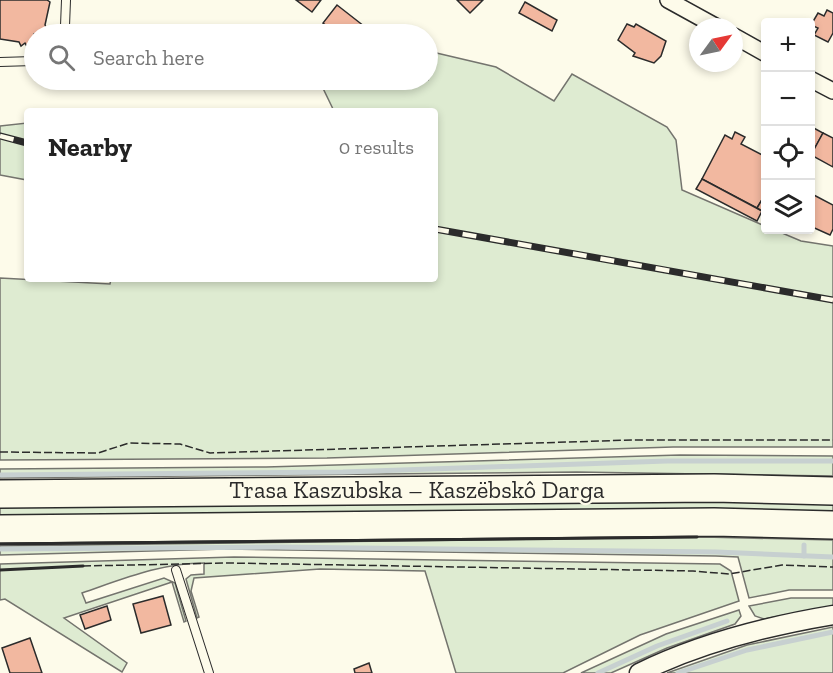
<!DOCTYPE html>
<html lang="en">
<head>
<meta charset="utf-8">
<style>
  body { margin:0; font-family:"Zilla Slab",serif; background:#f6f6f6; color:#222 }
  .controls { position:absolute; right:18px; top:18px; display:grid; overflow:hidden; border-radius:6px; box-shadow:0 3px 9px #0003 }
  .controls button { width:54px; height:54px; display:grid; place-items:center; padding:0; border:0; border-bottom:2px solid #e0e0e0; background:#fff; color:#222; font:30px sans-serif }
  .compass { position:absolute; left:689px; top:18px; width:54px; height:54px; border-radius:50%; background:#fff; box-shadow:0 3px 9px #0003; rotate:57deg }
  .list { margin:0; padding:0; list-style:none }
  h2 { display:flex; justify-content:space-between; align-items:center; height:78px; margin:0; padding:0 24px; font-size:26px }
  h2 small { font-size:20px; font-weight:400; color:#767676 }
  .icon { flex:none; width:33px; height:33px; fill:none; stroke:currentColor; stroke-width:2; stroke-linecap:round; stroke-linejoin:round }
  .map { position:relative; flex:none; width:833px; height:673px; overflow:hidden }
  .search { position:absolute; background:#fff; box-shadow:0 3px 9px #0003; left:24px; top:24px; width:414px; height:66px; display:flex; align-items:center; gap:15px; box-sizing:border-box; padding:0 21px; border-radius:33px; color:#767676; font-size:22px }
  .panel { position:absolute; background:#fff; box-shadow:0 3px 9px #0003; left:24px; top:108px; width:414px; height:174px; border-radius:6px }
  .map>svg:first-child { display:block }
  .green { fill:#deebd1; stroke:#74746e; stroke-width:1.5 }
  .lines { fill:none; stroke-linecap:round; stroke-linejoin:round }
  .stream { stroke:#c7d0d0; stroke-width:5 }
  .building { fill:#f2b8a0; stroke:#2b2b2b; stroke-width:1.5 }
  .service-casing { stroke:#2b2b2b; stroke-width:10 }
  .minor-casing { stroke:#2b2b2b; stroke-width:18 }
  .tertiary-casing { stroke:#2b2b2b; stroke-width:21 }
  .motorway-casing { stroke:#2b2b2b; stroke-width:30 }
  .service { stroke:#fdfbea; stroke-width:8 }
  .minor { stroke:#fdfbea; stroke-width:15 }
  .tertiary { stroke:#fdfbea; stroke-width:18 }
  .motorway { stroke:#fdfbea; stroke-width:27 }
  .rail-casing { stroke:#2b2b2b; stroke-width:7 }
  .rail { stroke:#fdfbea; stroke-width:4.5; stroke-dasharray:14; stroke-linecap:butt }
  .fence { stroke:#2b2b2b; stroke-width:1.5; stroke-dasharray:8 3; stroke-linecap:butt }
  .wall { stroke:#2b2b2b; stroke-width:3 }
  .labels { text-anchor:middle; stroke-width:4.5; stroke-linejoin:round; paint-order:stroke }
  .street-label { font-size:24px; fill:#2b2b2b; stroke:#fdfbea }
</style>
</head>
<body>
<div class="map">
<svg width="833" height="673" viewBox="0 0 833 673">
  <rect width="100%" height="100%" fill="#fdfbea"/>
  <g class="green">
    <polygon points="428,51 496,67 554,101 572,74 667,127 676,140 682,190 765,226 766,230 775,230 801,241 833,246 833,447 673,447 327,458 0,460 0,278 110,284 111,279 435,279 435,111 334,111 319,80 428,80"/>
    <polygon points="27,123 27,180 0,175 0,126"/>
    <polygon points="680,455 833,456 833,476 577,472 0,478 0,469 266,467"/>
    <polygon points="640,500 833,502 833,513 0,517 0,507"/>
    <polygon points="704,537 833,540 833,590 789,590 749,598 738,557 716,556 226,549 0,555 0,546"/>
    <path d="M234 557 720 564 731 571 739 601 640 635 563 673H456L425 571 320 569 194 578 191 591 199 617 197 618 186 579 191 575 204 574V563C161 563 123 579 82 593L86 603 164 578 175 583 186 621 184 622 172 582 64 618 127 663 122 672 5 599 0 600V564Z"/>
    <polygon points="791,598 833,598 833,606 764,619 755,616 749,606"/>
    <polygon points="739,610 741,616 735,624 667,648 611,673 581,673 666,634"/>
    <polygon points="833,627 833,673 667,673 747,645"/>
  </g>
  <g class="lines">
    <g class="stream">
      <polyline points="0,475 343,472 667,461 833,461"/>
      <polyline points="0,549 276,547 716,552 833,557"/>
      <polyline points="804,556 804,545"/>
      <polyline points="598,673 657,646 727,621"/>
      <polyline points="678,673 747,650 833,632"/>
    </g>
  </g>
  <g class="building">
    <polygon points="0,0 47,0 50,2 45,25 47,29 44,31 46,34 34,34 34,53 32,55 25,43 21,46 19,42 0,39"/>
    <polygon points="296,0 321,0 312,12"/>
    <polygon points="457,0 483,0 470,13"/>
    <polygon points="525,2 557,20 552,31 519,13"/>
    <polygon points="337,5 369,30 365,34 337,34 323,23"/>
    <polygon points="827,10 833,13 833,33 828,42 814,35 818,28 811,25 818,13 824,16"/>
    <polygon points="627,24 634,27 636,24 666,41 661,56 654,63 633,56 635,53 618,40"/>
    <polygon points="810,126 823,133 811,155 810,155"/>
    <polygon points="735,132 745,137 741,144 766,157 766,193 757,208 702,179 725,135 732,139"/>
    <polygon points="823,133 833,138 833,167 811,155"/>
    <polygon points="702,179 762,211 757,221 696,189"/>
    <polygon points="766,193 766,213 757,208"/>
    <polygon points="810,193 833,205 833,229 830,235 810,226"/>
    <polygon points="163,596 171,625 141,633 133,604"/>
    <polygon points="107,606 111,620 85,629 80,615"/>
    <polygon points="30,638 42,673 10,673 2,648"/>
    <polygon points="369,663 372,673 355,673 354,669"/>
  </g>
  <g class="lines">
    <g class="service-casing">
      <g id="service">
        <polyline points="60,34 65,26 66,0"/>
        <polyline points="0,62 34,61"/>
        <polyline points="176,570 209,673"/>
      </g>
    </g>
    <g class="minor-casing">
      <g id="minor">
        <polyline points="668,0 717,27"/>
        <polyline points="734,36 766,54"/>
        <polyline points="810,79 833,91"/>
      </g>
    </g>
    <g class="tertiary-casing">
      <path id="tertiary" d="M639 673C700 643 767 626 833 615"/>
    </g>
    <g class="motorway-casing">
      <g id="motorway">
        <polyline points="0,494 714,488 833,491"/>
        <polyline points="0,529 714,522 833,525"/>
      </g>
    </g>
    <use href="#service" class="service"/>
    <use href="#minor" class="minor"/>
    <use href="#tertiary" class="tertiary"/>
    <use href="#motorway" class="motorway"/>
    <g class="rail-casing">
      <g id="rail">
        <polyline points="0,136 27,143"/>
        <polyline points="435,229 833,300"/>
      </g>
    </g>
    <use href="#rail" class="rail"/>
    <g class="fence">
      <polyline points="0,452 98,453 129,443 180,444 210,453 633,440 833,440"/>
      <polyline points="83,566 228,563 693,571 729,574 782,565 833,567"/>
    </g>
    <g class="wall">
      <polyline points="0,544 697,537"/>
      <polyline points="0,570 83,566"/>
    </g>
  </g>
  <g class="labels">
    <g class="street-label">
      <text x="417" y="498">Trasa Kaszubska – Kaszëbskô Darga</text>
    </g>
  </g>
</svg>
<div class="controls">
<button>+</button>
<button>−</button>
<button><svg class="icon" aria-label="locate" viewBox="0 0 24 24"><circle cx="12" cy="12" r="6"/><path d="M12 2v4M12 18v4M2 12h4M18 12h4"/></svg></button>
<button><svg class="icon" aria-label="layers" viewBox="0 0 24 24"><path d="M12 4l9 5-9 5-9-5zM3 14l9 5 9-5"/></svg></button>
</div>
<svg class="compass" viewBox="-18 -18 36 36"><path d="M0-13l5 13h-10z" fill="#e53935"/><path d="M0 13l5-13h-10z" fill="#767676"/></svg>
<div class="search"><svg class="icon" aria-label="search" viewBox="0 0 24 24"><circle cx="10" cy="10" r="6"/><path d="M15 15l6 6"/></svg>Search here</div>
<section class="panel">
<h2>Nearby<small>0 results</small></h2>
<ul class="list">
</ul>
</section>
</div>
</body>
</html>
